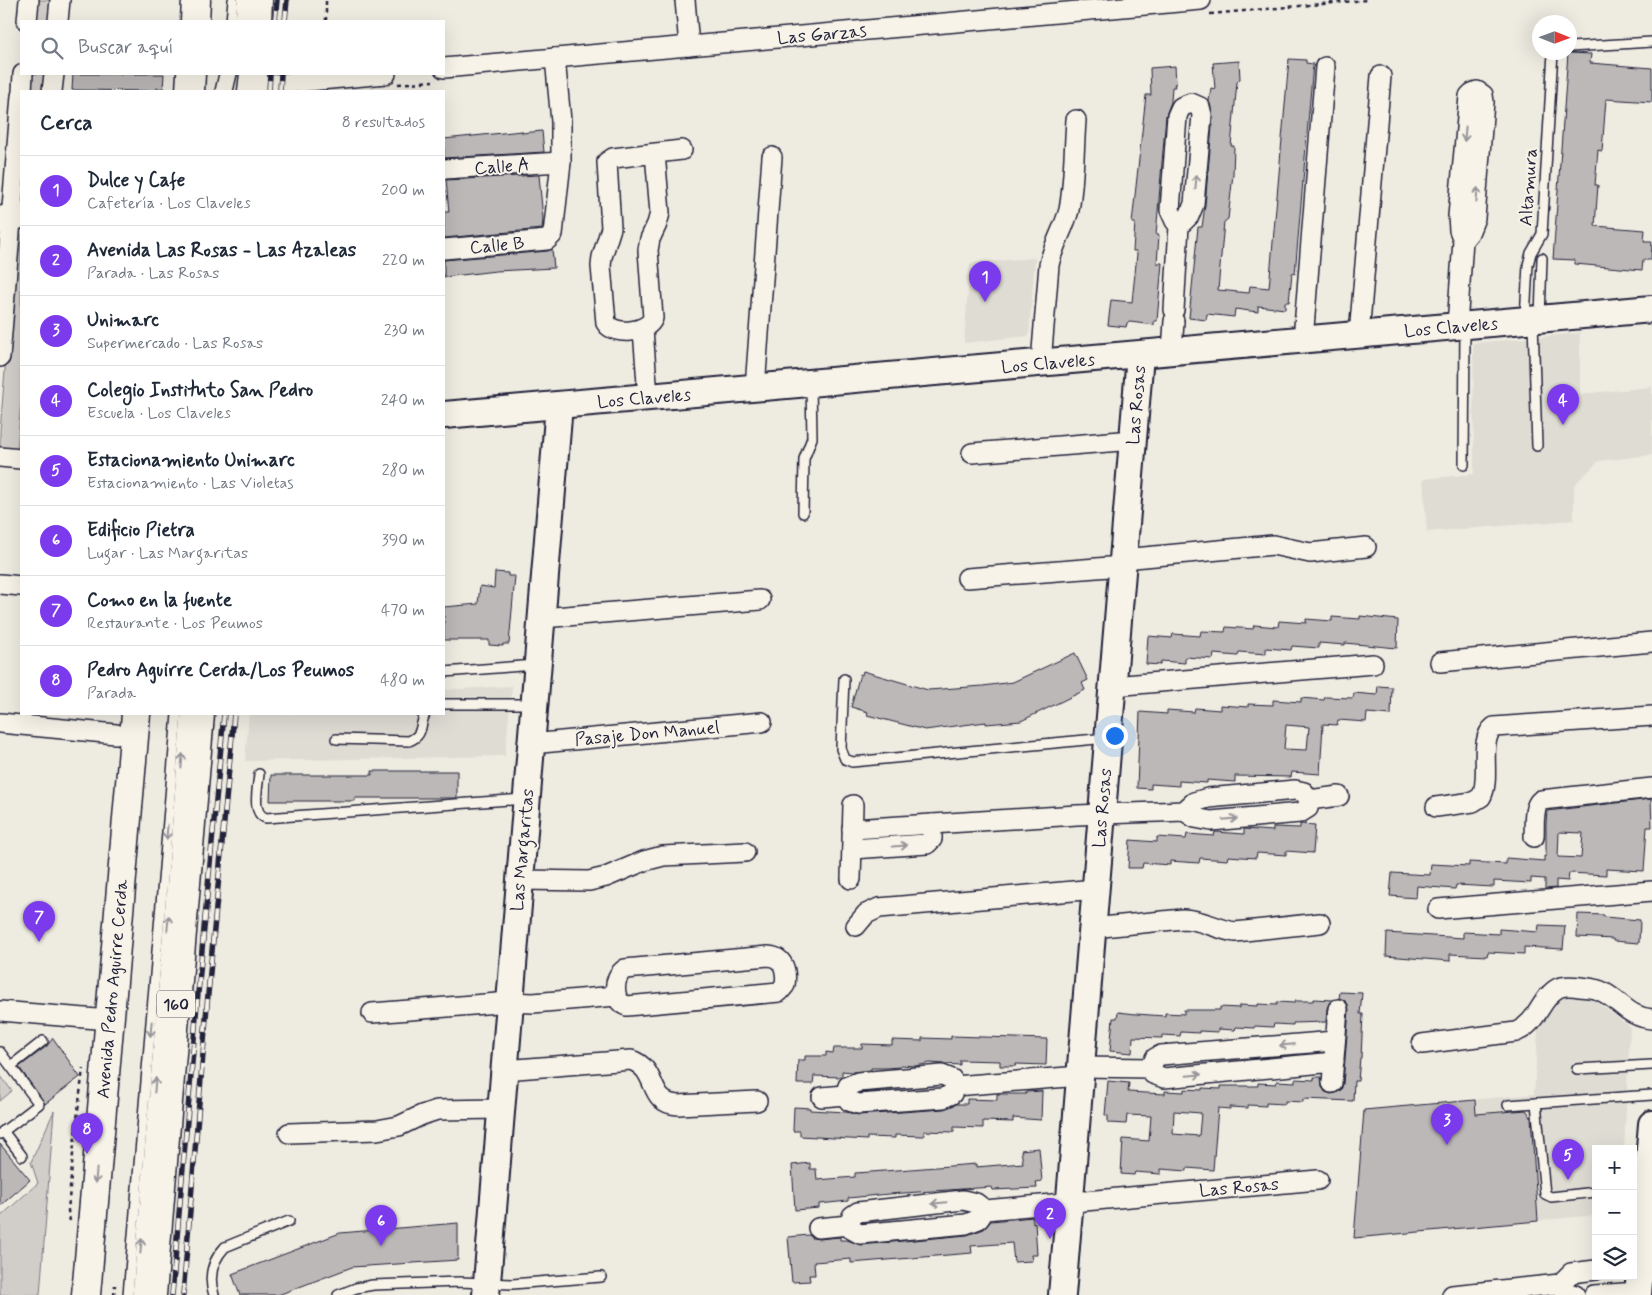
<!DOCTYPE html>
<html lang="es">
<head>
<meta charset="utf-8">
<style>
  body { margin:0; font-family:Mynerve,sans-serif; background:#f2f2f3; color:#1f2937 }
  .controls { position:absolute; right:15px; bottom:15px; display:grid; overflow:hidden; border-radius:0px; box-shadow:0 5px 20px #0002 }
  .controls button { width:45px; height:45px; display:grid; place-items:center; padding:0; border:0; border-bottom:1px solid #e0e1e3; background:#fff; color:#1f2937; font:25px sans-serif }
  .compass { position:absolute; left:1532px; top:15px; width:45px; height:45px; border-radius:50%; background:#fff; box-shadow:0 5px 20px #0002; rotate:91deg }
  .you { position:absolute; left:1114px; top:735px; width:18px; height:18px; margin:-12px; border:4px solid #fff; border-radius:50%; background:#1a73e8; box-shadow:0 0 0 8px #1a73e833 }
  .badge { display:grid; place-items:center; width:32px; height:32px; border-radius:50%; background:#7c3aed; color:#fff; font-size:16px; font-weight:700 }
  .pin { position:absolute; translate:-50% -41px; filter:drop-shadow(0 1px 2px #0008) }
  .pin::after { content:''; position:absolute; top:26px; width:18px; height:15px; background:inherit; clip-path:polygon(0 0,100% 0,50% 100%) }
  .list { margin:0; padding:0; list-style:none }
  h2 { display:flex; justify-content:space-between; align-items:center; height:65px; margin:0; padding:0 20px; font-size:21px }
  h2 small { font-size:16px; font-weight:400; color:#747a83 }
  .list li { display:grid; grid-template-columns:32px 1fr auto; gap:15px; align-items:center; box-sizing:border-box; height:70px; padding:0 20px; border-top:1px solid #e0e1e3 }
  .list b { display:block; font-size:19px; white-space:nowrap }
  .list p { margin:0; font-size:16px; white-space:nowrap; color:#747a83 }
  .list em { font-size:16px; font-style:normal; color:#747a83 }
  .icon { flex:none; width:28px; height:28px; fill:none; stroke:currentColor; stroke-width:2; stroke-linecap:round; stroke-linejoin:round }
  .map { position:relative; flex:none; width:1652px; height:1295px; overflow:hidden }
  .search { position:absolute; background:#fff; box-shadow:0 5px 20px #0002; left:20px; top:20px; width:425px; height:55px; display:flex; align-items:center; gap:12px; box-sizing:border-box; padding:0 18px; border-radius:0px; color:#747a83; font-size:19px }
  .panel { position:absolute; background:#fff; box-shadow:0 5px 20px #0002; left:20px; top:90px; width:425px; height:625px; border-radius:0px }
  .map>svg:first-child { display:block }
  .built { fill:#dfdcd4 }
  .green { fill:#d1cdc9; stroke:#7a7882 }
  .building { fill:#bbb8b7; stroke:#22223b; fill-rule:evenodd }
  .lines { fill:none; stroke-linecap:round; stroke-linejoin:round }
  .lane-casing { stroke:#22223b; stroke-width:12 }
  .street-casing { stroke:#22223b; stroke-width:22 }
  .secondary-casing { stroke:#22223b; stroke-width:30 }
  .highway-casing { stroke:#22223b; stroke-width:31 }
  .path { stroke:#22223b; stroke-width:2.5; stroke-dasharray:4 4; stroke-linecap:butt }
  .lane { stroke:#f7f3e8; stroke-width:9 }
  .street { stroke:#f7f3e8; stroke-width:19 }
  .secondary { stroke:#f7f3e8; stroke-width:26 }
  .highway { stroke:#f7f3e8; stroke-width:28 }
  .rail-casing { stroke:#22223b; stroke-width:5.5 }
  .rail { stroke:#f7f3e8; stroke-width:4; stroke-dasharray:11; stroke-linecap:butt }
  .oneway { stroke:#97959a }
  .labels { text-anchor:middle; stroke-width:4; stroke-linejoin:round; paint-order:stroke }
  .shield { fill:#f7f3e8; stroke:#62616f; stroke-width:1 }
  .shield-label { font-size:16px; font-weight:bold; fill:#22223b }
  .street-label { font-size:18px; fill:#22223b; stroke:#f7f3e8 }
</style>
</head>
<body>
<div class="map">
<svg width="1652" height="1295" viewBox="0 0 1652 1295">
  <rect width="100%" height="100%" fill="#eeebe1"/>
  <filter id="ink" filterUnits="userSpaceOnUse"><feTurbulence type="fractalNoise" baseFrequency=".02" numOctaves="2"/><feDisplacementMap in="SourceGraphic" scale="10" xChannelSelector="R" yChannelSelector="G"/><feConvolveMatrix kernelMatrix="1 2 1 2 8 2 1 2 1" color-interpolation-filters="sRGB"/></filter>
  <g filter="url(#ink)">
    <g class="built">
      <polygon points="1035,258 1029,336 964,343 970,263"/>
      <polygon points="1580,333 1580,394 1652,387 1652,455 1599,461 1574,485 1574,520 1427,532 1423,479 1474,474 1473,343"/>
      <polygon points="512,686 505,756 245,761 249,714 444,714 444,690"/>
      <polygon points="1579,997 1597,1002 1630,1027 1624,1149 1596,1149 1596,1215 1354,1238 1364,1110 1534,1094 1538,1031 1560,998"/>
    </g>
    <g class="green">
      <polygon points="35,0 53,0 51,21 33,21"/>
      <polygon points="29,74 47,74 46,91 28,91"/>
      <polygon points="21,234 21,400 17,451 0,448 0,431 16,236"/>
      <polygon points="0,1075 12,1091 0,1101"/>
      <polygon points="54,1111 40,1295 0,1295 0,1217 38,1183 31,1162"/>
    </g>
    <g class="building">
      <polygon points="1568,53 1591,54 1590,63 1652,68 1652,102 1606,99 1602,151 1598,150 1595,185 1598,185 1595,226 1645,230 1644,241 1652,241 1651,260 1643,260 1642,270 1575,264 1575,260 1553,259"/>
      <polygon points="1289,59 1306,60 1306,63 1313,64 1295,274 1292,273 1289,302 1285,302 1285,309 1258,306 1258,312 1235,309 1234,317 1207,314 1206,320 1189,318 1198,227 1202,227 1205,205 1213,116 1209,101 1211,88 1215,89 1213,63 1239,61 1240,79 1237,82 1231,146 1234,146 1233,174 1228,219 1224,222 1218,290 1249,293 1250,286 1269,288"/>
      <polygon points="1175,66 1176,84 1174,84 1175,87 1172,87 1171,102 1166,115 1156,235 1159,235 1157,263 1162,263 1157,321 1154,321 1154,325 1130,322 1127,323 1126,327 1108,325 1111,300 1132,302 1137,254 1136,251 1133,251 1135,223 1132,223 1146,95 1151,95 1150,68"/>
      <polygon points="73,74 164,74 163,89 157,88 156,91 72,90"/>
      <polygon points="522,131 522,133 542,131 544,152 444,158 444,139"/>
      <polygon points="539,175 543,219 542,229 444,238 444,212 449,212 446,180"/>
      <polygon points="552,249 554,268 496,271 444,277 444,260 548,251"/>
      <polygon points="495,572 508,573 508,576 515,576 509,644 503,644 503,646 489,645 489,640 444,640 444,607 478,604 480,586 494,588"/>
      <polygon points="1360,616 1398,620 1397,648 1345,643 1345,645 1319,643 1319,648 1292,646 1291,650 1266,648 1266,654 1239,652 1238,656 1214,654 1213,659 1185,657 1185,663 1161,661 1160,665 1146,664 1148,636 1172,638 1173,634 1200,636 1201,631 1225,632 1226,627 1253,629 1254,625 1278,627 1279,621 1306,623 1306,619 1332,621 1332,617 1360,619"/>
      <polygon points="1075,653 1088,680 1082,683 1085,690 1021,721 986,724 986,722 925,730 867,715 868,712 851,707 860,674 862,675 863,671 928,690 983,686 1013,682"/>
      <path d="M1378 686 1392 687 1391 715 1367 713 1366 722 1338 720 1337 725 1323 724 1320 774 1292 772 1291 777 1235 776V782L1207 780V783L1179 781V786L1151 784V789L1137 788 1140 712 1167 714V710L1194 712 1195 708 1220 710V705L1248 707V704L1273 705V700L1301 702V698L1324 700 1325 697 1353 698 1354 693 1377 695ZM1286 725 1309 727 1307 750 1284 749Z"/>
      <polygon points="372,771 457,771 457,798 355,798 355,801 270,801 271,775 372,775"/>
      <path d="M1651 799 1652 827H1647L1644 871 1606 869V875L1569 873 1568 881 1556 880V888L1545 889V879L1531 878V883L1494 881V887L1456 885 1455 889 1417 886 1416 898 1390 896 1392 873 1430 875 1431 864 1469 866V862L1506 864V858L1544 861V856H1546V823L1547 811ZM1559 832 1583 833 1581 858 1558 857Z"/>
      <polygon points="1300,824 1315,825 1313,853 1286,851 1286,855 1257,853 1256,858 1228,856 1227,860 1200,858 1199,863 1170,861 1170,865 1143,863 1142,868 1128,868 1130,840 1157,842 1157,837 1186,839 1187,834 1214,836 1215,832 1216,832 1244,834 1244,829 1273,831 1273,827 1300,828"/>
      <polygon points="1578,914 1604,915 1604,917 1640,920 1639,943 1613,941 1613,939 1577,937"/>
      <polygon points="1539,925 1565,926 1563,949 1524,947 1524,954 1488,952 1487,956 1450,954 1450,961 1386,956 1387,933 1463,938 1463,932 1499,934 1499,929 1538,932"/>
      <path d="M1340 992 1362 993 1360 1014H1363L1361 1058H1360L1358 1081H1354L1353 1101 1303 1099V1102L1285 1101V1104L1266 1103V1106L1248 1105V1108L1230 1107V1109L1218 1108 1213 1170 1187 1168V1171L1161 1169V1174L1135 1172 1134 1175 1121 1174 1123 1139 1149 1141 1151 1116 1127 1115 1126 1124 1108 1123V1116L1105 1115 1108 1081 1129 1083 1128 1092 1165 1094V1091L1184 1092V1089L1202 1090V1088L1221 1089V1086H1258V1083L1276 1084 1277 1081 1295 1082V1079L1314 1080V1077H1321L1322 1087 1325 1092 1331 1094 1336 1093 1341 1090 1343 1084 1349 1010 1348 1004 1344 1000 1339 998ZM1174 1111 1201 1113 1199 1136 1173 1134Z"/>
      <polygon points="1313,999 1332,1000 1327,1008 1326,1022 1293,1023 1293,1025 1274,1024 1273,1027 1255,1026 1254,1028 1236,1027 1235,1030 1218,1029 1218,1032 1199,1031 1199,1033 1181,1032 1180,1036 1162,1035 1162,1038 1133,1037 1132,1053 1110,1051 1113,1018 1117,1018 1118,1012 1136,1014 1165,1016 1165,1013 1184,1014 1184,1010 1220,1010 1220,1007 1239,1008 1239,1005 1258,1006 1258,1004 1277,1005 1277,1002 1295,1003 1295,1001 1313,1001"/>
      <polygon points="951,1036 1047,1039 1046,1065 1016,1064 1016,1066 1000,1066 1000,1061 960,1060 960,1065 930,1063 916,1066 900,1065 900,1067 886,1068 871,1068 871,1070 853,1072 842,1071 842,1077 814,1076 813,1084 797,1084 798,1060 805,1060 805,1056 826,1056 826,1052 833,1053 834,1048 862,1048 862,1044 892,1045 892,1040 922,1041 922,1038 951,1039"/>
      <polygon points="53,1038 80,1077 45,1104 19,1067 47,1046"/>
      <polygon points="1042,1091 1041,1120 1013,1118 1013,1122 983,1121 983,1128 954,1127 954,1132 924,1131 924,1136 895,1135 895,1138 867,1137 867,1140 800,1136 800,1131 793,1131 794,1107 810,1108 810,1110 846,1112 859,1115 944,1109 957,1104 967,1104 967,1099 997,1100 997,1094 1026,1094 1026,1092"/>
      <polygon points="1475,1100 1476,1114 1526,1110 1531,1117 1538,1221 1354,1238 1364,1110"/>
      <polygon points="0,1144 30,1180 0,1206"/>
      <polygon points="1039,1148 1042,1181 1036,1182 1037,1188 993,1190 992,1187 889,1194 848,1198 848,1201 819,1204 819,1208 795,1210 792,1165 810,1163 810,1169 816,1169 817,1180 855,1177 855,1173 871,1172 976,1164 976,1167 1023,1163 1021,1150"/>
      <polygon points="1033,1217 1033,1223 1035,1222 1037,1255 1031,1255 1032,1261 1014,1262 1012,1243 971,1246 972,1253 851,1263 851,1259 814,1262 815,1275 809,1275 810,1281 792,1282 788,1237 809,1235 812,1238 819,1239 840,1237 840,1240 847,1240 861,1245 967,1235 984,1229 991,1221"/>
      <polygon points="458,1223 458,1260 352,1267 278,1295 240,1295 232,1274 340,1233"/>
    </g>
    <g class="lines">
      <g class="lane-casing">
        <g id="lane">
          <polyline points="231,21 233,0"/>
          <polyline points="240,21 242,0"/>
          <polyline points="1570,47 1652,42"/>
          <polyline points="220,91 224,74"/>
          <polyline points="228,91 232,74"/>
          <polyline points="1525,318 1528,265 1531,253 1542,234 1553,52"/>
          <polyline points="1540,318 1542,258"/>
          <polyline points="1533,322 1537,446"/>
          <polyline points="1464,465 1465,329"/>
          <polyline points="803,513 804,459 812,438 811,385"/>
          <polyline points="444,672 536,665"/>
          <polyline points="844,679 841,749 845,759 852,762 1107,738"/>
          <polyline points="444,704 532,704"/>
          <path d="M336 739 409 741C424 735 419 726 425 714"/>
          <path d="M259 774C258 787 251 814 266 818L524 799"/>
          <polyline points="0,1052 39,1104 0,1134"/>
          <polyline points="11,1066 43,1041"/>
          <polyline points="1577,1069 1652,1065"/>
          <polyline points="1536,1103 1545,1194 1551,1197 1596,1192"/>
          <polyline points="1508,1105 1652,1095"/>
          <polyline points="3,1131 22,1156"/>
          <polyline points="128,1295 177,714"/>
          <polyline points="137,1295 186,714"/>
          <path d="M214 1295C208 1277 212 1261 225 1247L289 1221"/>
          <polyline points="338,1295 356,1288 373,1285 459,1282 512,1284 601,1277"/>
        </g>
      </g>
      <g class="street-casing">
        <g id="street">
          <polyline points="685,0 689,46"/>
          <polyline points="27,21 29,0"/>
          <polyline points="58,21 60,0"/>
          <polyline points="444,68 1201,0"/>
          <polyline points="253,86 386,74"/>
          <polyline points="22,91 23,74"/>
          <polyline points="52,91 54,74"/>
          <path d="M655 153 660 213 657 224 650 239 648 250 653 318C648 333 614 336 606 323L601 266 602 257 611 228 607 162 613 158 682 150"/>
          <polyline points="444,169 561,162"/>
          <polyline points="444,249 547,240 553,234 561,162 561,121 555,58"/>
          <polyline points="1174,310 1179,226 1175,221 1170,210 1177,116 1181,107 1191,103 1200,107 1202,115 1194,204 1189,216 1179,226"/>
          <polyline points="1457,326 1463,240 1469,233 1475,218 1484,102 1483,95 1477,91 1472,93 1469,96 1458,216 1459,230 1463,240"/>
          <polyline points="643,329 648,397"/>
          <polyline points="1359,335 1381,76"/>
          <polyline points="1303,340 1325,67"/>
          <polyline points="1172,352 1174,321"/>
          <polyline points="0,357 21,96"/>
          <path d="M1041 363 1049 265C1053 245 1064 229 1069 210 1074 183 1074 148 1076 120"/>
          <polyline points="755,388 772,157"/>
          <polyline points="972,453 1133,440"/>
          <polyline points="0,457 21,459"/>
          <polyline points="1123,559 1273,545 1310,553 1366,547"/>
          <polyline points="967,578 1122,566"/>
          <polyline points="0,584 21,586"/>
          <polyline points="542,618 760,600"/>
          <polyline points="1440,662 1652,642"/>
          <polyline points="1113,686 1373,664"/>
          <polyline points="0,723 116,734"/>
          <polyline points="531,744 762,722"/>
          <polyline points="1309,800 1339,796"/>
          <path d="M1436 807 1473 802 1481 797C1492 779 1477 740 1494 727L1652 716"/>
          <polyline points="852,829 1077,815 1184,811 1195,818 1211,821 1300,813 1308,808 1309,800 1304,792 1295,790 1208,798 1194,802 1184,811"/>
          <path d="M1534 837C1535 826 1532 807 1541 800L1652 788"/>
          <polyline points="852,849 927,844 932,839 932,824"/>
          <polyline points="851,879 853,805"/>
          <polyline points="520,880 589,881 606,877 644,861 663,856 745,852"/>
          <polyline points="1438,909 1652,891"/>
          <polyline points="856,926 866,914 879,908 1096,889"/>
          <path d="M1092 928 1183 919C1201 919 1216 929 1235 932L1320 923"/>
          <path d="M768 956C784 957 787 971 785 985L779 992 627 1006C612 1002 612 977 625 969Z"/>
          <polyline points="0,1011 97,1019"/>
          <polyline points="372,1013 510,1002 533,1003 616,996"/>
          <path d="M1422 1044 1516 1032C1539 1022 1540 998 1558 988 1565 985 1573 986 1580 987 1588 988 1596 988 1603 992 1622 1002 1628 1017 1652 1019"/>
          <polyline points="1334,1062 1164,1078 1153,1074 1151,1068 1155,1058 1161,1055 1335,1041"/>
          <polyline points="1081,1067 1151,1068"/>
          <path d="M504 1070 631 1060C660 1070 646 1103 678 1105L757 1101"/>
          <polygon points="942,1075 952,1079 955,1086 952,1094 943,1098 858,1104 849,1101 845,1095 848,1086 858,1082"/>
          <polyline points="1332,1083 1338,1009"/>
          <polyline points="955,1086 1080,1076"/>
          <polyline points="822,1097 845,1095"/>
          <polyline points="289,1133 377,1130 399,1126 422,1115 437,1110 501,1109"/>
          <polyline points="985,1210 979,1219 966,1224 860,1234 851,1229 849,1225 852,1216 858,1212 963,1200 976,1203 985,1210 1318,1180"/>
          <polyline points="818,1228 849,1225"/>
          <polyline points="1560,1284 1566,1292 1575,1295"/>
          <polyline points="1452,1295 1560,1284 1571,1273 1596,1270"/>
          <polyline points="1594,1295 1638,1292"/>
        </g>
      </g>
      <g class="secondary-casing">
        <g id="secondary">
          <polyline points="0,220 21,215"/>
          <polyline points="444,415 1652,309"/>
          <polyline points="486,1295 559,405"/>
          <polyline points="1062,1295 1140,355"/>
          <polyline points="1638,1295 1652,1124"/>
        </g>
      </g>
      <g class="highway-casing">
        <g id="highway">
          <polyline points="195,21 196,0"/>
          <polyline points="257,21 258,0"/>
          <polyline points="190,91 191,74"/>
          <polyline points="252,91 254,74"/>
          <polyline points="86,1295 136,714"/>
          <polyline points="152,1295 200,714"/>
        </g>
      </g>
      <g class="path">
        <polyline points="1210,14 1366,0"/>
        <polyline points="326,21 326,0"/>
        <polyline points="398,84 433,81"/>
        <polyline points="70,1221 68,1211 73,1154 83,1068"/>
        <polyline points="114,1295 115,1285"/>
      </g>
      <use href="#lane" class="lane"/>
      <use href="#street" class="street"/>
      <use href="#secondary" class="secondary"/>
      <use href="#highway" class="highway"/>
      <g class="rail-casing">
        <g id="rail">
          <polyline points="275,21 277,0"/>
          <polyline points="285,21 287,0"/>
          <polyline points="269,91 270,74"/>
          <polyline points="280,91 281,74"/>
          <polyline points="172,1295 198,993 224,714"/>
          <polyline points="183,1295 208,994 234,714"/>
        </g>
      </g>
      <use href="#rail" class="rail"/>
    </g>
    <defs><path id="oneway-shaft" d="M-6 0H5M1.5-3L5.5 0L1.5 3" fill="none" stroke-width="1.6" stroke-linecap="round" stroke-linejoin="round" transform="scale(1.25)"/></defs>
    <g class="oneway">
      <use href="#oneway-shaft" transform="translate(1465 134) rotate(95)"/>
      <use href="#oneway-shaft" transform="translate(1196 182) rotate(-85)"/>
      <use href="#oneway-shaft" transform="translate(1477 195) rotate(-85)"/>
      <use href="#oneway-shaft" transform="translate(182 761) rotate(-85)"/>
      <use href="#oneway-shaft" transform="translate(1230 819) rotate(-5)"/>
      <use href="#oneway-shaft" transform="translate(167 832) rotate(95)"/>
      <use href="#oneway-shaft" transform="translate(900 846) rotate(-4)"/>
      <use href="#oneway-shaft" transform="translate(168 923) rotate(-85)"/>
      <use href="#oneway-shaft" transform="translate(151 1029) rotate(95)"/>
      <use href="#oneway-shaft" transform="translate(1287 1045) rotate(175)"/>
      <use href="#oneway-shaft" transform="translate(1194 1075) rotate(-5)"/>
      <use href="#oneway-shaft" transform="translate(155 1085) rotate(-85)"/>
      <use href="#oneway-shaft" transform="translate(96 1176) rotate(95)"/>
      <use href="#oneway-shaft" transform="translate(939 1203) rotate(174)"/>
      <use href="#oneway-shaft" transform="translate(141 1246) rotate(-85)"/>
    </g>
  </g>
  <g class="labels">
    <rect class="shield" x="157" y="990.5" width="38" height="27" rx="4"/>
    <g class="shield-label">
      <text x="176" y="1010">160</text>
    </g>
    <g class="street-label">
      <text transform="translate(822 34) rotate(-5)" y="6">Las Garzas</text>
      <text transform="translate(502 166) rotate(-4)" y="6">Calle A</text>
      <text transform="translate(1528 187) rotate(-86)" y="6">Altamura</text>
      <text transform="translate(497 245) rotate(-5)" y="6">Calle B</text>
      <text transform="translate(1451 327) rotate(-5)" y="6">Los Claveles</text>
      <text transform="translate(1048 363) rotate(-5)" y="6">Los Claveles</text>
      <text transform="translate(644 398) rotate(-5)" y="6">Los Claveles</text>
      <text transform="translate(1136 405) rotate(-85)" y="6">Las Rosas</text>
      <text transform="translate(647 733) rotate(-5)" y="6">Pasaje Don Manuel</text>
      <text transform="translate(1102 808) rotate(-85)" y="6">Las Rosas</text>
      <text transform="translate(522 850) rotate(-85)" y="6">Las Margaritas</text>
      <text transform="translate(112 989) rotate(-85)" y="6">Avenida Pedro Aguirre Cerda</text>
      <text transform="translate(1239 1187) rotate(-5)" y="6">Las Rosas</text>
    </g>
  </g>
</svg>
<div class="controls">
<button>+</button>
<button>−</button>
<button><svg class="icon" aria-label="layers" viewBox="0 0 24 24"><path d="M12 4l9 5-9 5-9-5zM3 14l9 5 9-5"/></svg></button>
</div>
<svg class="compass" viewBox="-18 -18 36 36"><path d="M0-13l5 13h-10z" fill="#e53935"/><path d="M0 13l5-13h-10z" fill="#747a83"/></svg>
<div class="you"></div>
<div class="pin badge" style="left:985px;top:302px">1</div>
<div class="pin badge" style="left:1050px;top:1239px">2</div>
<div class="pin badge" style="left:1447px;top:1145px">3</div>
<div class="pin badge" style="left:1563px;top:425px">4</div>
<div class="pin badge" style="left:1568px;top:1180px">5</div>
<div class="pin badge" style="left:381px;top:1246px">6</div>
<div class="pin badge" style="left:39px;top:942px">7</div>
<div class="pin badge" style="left:87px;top:1154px">8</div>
<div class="search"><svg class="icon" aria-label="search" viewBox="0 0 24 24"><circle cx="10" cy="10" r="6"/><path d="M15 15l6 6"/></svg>Buscar aquí</div>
<section class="panel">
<h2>Cerca<small>8 resultados</small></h2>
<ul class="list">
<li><span class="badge">1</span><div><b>Dulce y Cafe</b><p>Cafetería · Los Claveles</p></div><em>200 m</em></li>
<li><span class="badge">2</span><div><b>Avenida Las Rosas - Las Azaleas</b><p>Parada · Las Rosas</p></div><em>220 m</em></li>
<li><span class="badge">3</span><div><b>Unimarc</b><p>Supermercado · Las Rosas</p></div><em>230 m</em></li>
<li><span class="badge">4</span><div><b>Colegio Instituto San Pedro</b><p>Escuela · Los Claveles</p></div><em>240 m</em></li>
<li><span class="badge">5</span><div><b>Estacionamiento Unimarc</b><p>Estacionamiento · Las Violetas</p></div><em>280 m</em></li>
<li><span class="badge">6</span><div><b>Edificio Pietra</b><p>Lugar · Las Margaritas</p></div><em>390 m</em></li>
<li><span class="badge">7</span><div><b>Como en la fuente</b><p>Restaurante · Los Peumos</p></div><em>470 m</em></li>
<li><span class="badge">8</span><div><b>Pedro Aguirre Cerda/Los Peumos</b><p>Parada</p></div><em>480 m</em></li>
</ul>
</section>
</div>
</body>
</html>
